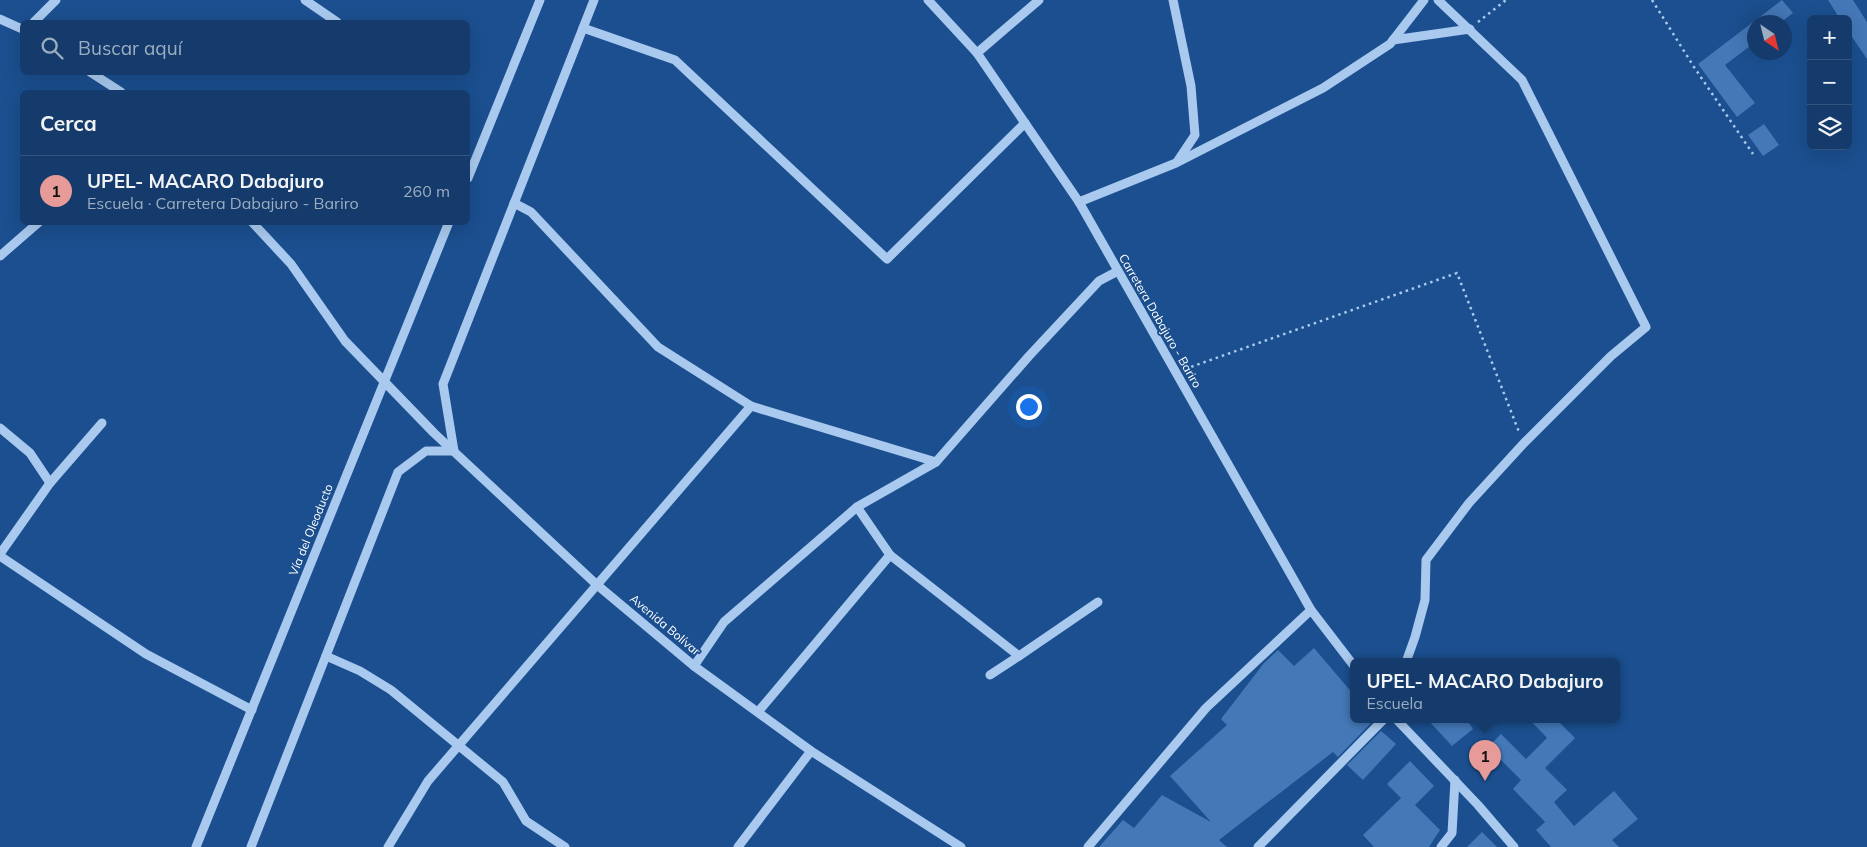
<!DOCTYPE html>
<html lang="es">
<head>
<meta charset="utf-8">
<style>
  body { margin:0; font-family:Mulish,sans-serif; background:#1d4271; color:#f1f3f6 }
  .controls { position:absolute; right:15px; top:15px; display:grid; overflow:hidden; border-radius:8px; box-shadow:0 5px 20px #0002 }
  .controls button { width:45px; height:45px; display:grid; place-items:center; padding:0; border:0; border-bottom:1px solid #33557e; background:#143b6b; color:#f1f3f6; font:25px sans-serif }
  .compass { position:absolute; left:1747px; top:15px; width:45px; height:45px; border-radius:50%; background:#143b6b; box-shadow:0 5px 20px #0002; rotate:145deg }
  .you { position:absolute; left:1028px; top:406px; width:18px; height:18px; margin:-12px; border:4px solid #fff; border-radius:50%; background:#1a73e8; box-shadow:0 0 0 8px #1a73e833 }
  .badge { display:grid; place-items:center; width:32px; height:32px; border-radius:50%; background:#e69b98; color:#111; font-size:16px; font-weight:700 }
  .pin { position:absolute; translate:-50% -41px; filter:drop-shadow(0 1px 2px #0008) }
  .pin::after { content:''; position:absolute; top:26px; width:18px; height:15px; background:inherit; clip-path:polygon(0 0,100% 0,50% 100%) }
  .popup { position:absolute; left:1350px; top:658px; width:270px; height:65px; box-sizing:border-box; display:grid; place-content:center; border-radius:8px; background:#143b6b; filter:drop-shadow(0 1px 4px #0005); font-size:16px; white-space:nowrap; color:#9dadc1 }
  .popup b { font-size:19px; color:#f1f3f6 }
  .popup::after { content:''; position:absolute; left:50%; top:100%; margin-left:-10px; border:10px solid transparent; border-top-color:#143b6b }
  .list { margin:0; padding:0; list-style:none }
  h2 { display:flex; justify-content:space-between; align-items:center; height:65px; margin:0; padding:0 20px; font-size:21px }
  h2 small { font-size:16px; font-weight:400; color:#9dadc1 }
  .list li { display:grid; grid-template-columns:32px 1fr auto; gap:15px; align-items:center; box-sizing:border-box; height:70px; padding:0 20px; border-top:1px solid #33557e }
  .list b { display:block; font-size:19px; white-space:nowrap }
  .list p { margin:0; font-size:16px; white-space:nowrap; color:#9dadc1 }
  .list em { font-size:16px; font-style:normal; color:#9dadc1 }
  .icon { flex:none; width:28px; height:28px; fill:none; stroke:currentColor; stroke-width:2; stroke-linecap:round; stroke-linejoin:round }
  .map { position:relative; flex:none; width:1867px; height:847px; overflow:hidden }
  .search { position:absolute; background:#143b6b; box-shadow:0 5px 20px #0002; left:20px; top:20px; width:450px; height:55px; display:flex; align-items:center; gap:12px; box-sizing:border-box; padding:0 18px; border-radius:8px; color:#9dadc1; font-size:19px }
  .panel { position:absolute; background:#143b6b; box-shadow:0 5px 20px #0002; left:20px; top:90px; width:450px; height:135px; border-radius:8px }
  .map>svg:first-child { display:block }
  .building { fill:#4478b7 }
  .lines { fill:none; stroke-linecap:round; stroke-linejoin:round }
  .path { stroke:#a9c9ee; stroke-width:2.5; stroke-dasharray:2.5 4; stroke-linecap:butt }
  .minor { stroke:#a9c9ee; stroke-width:9 }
  .labels { text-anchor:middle; stroke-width:4; stroke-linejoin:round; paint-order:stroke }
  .street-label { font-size:12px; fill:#fff; stroke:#1b4f8f }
</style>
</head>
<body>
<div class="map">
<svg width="1867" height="847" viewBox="0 0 1867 847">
  <rect width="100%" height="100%" fill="#1b4f8f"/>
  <g class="building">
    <polygon points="1782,0 1793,13 1781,22 1754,22 1754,43 1725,65 1755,103 1737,117 1698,64"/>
    <polygon points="1828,0 1853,0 1867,22 1867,59 1848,31 1848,19 1840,19"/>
    <polygon points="1764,124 1779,145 1763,156 1748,135"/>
    <polygon points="1314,648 1354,695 1354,720 1370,720 1372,722 1338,757 1333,752 1219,840 1227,847 1099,847 1123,820 1134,828 1162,795 1211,822 1170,776 1227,725 1221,719 1264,663 1278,650 1294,666"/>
    <polygon points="1428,720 1467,720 1473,729 1452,746"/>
    <polygon points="1530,720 1557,720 1575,738 1545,768 1567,790 1554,802 1574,826 1614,791 1638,819 1612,840 1619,847 1551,847 1536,830 1545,822 1513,789 1521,780 1488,747 1501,734 1526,759 1547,738"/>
    <polygon points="1381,731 1396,744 1363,780 1347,765"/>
    <polygon points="1410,761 1434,786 1415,805 1440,830 1429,847 1374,847 1363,835 1401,798 1387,784"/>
    <polygon points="1482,832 1497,847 1467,847"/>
  </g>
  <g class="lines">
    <g class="path">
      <polyline points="1652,0 1694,67 1753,154"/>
      <polyline points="1478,22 1506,0"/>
      <polyline points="1185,369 1457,273 1519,432"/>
    </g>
    <g class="minor">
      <polyline points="305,0 337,22"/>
      <polyline points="928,0 977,53 1079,202 1311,610 1354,666"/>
      <polyline points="1173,0 1191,86 1195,135 1177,162"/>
      <polyline points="0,19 22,29"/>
      <polyline points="34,22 56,0"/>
      <polyline points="583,28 675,60 887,259 1025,123"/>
      <polyline points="1393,40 1470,29"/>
      <polyline points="977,53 1039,0"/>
      <polyline points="90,72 121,92"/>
      <polyline points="468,178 540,0"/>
      <polyline points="1079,202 1176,163 1323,88 1390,44 1424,0"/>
      <polyline points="514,203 531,212 658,347 751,406 936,462 1029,356 1099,281 1118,271"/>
      <polyline points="252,222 291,264 345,341 434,433 596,584 694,666 811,751 961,847"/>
      <polyline points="0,256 39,222"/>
      <polyline points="0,428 30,453 50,483 0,554"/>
      <polyline points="50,483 102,423"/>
      <polyline points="857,507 890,555 1019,656 990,675"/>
      <polyline points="0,556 146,654 252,710"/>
      <polyline points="326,656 360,671 391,690 503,782 526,821 565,847"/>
      <polyline points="1019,656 1098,602"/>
      <polyline points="1406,662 1415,637 1425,600 1426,560 1469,503 1524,443 1611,356 1646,327 1522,80 1438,0"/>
      <polyline points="694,666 724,622 857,507 936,462"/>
      <polyline points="758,712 890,555"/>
      <polyline points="1397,720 1478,805 1514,847"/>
      <polyline points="196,847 449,222"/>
      <polyline points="251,847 398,472 426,451 454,451 443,384 594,0"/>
      <polyline points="388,847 428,781 751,406"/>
      <polyline points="738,847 811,751"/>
      <polyline points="1088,847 1206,708 1311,610"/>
      <polyline points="1258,847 1383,720"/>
      <polyline points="1441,847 1452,833 1455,780"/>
    </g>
  </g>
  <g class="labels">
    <g class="street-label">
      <text transform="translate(1160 321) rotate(60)" y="4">Carretera Dabajuro - Bariro</text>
      <text transform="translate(311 530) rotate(-68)" y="4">Vía del Oleoducto</text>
      <text transform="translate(665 625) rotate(40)" y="4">Avenida Bolívar</text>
    </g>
  </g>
</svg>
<div class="controls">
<button>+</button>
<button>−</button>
<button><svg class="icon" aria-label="layers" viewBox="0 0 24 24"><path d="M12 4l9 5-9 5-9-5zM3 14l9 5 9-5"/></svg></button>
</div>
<svg class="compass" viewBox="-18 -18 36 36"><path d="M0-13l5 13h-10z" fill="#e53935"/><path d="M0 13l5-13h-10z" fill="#9dadc1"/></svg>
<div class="you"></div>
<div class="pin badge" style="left:1485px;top:781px">1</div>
<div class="popup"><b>UPEL- MACARO Dabajuro</b>Escuela</div>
<div class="search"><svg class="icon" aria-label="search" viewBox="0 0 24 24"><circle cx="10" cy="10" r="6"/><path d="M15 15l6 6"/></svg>Buscar aquí</div>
<section class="panel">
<h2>Cerca<small></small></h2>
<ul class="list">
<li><span class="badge">1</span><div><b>UPEL- MACARO Dabajuro</b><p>Escuela · Carretera Dabajuro - Bariro</p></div><em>260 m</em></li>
</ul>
</section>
</div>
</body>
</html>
